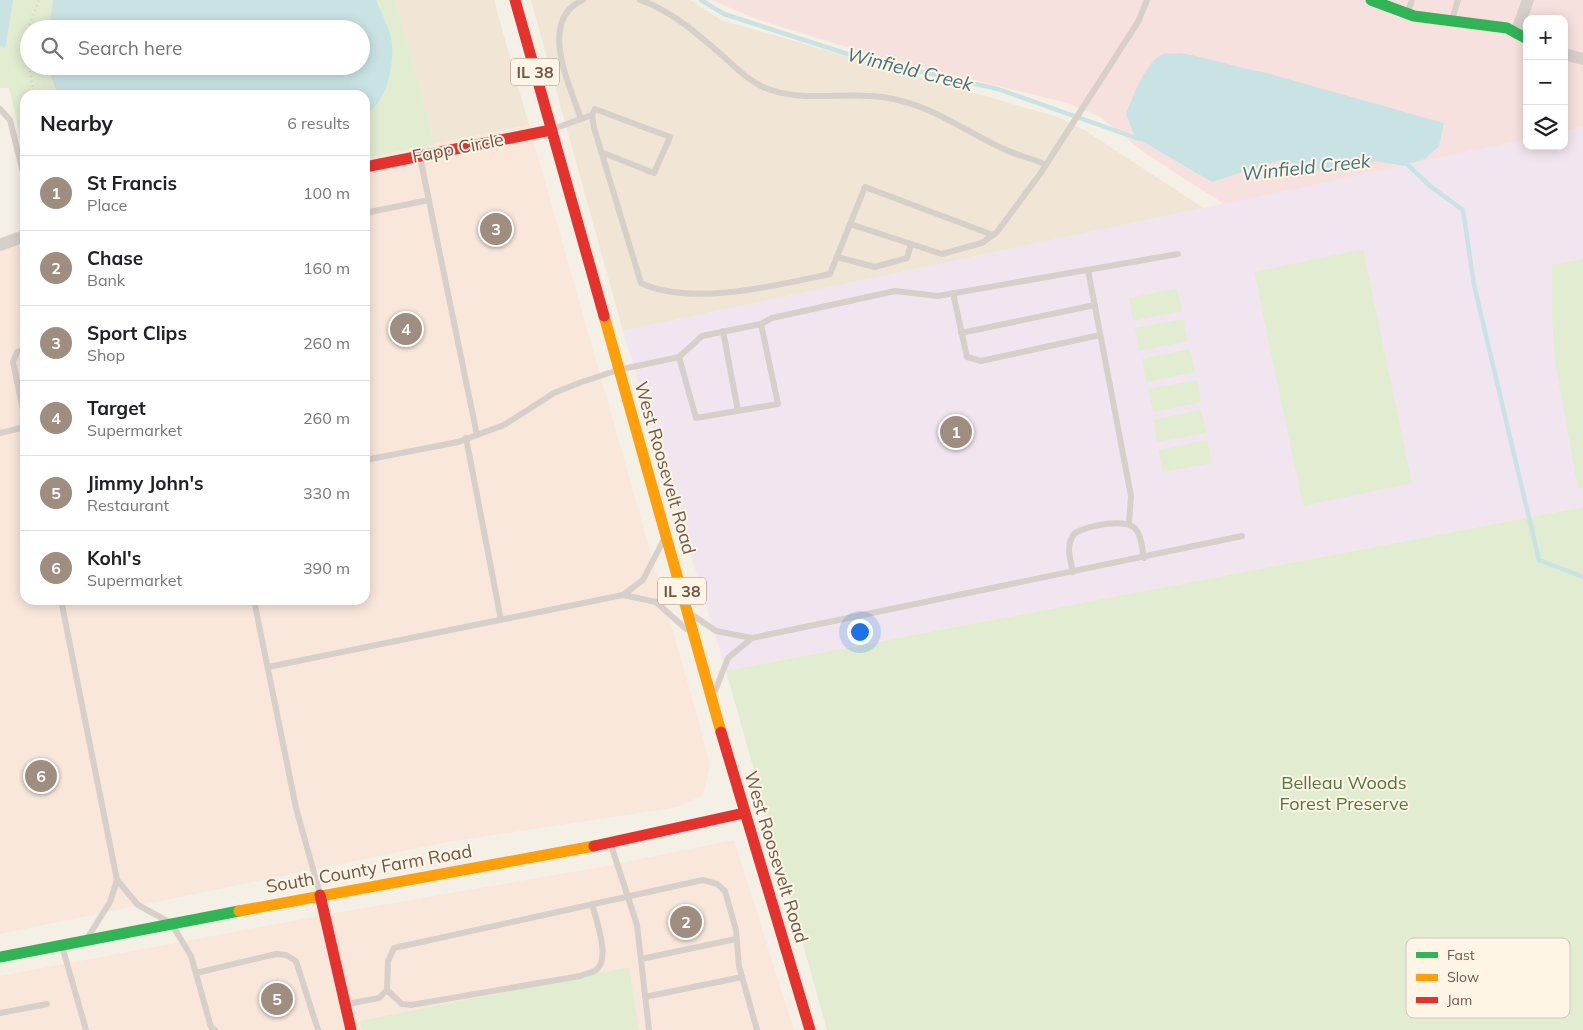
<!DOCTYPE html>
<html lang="en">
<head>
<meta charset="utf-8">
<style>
  body { margin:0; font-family:Mulish,sans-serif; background:#f2f2f2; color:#202124 }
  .controls { position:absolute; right:15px; top:15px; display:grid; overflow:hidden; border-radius:10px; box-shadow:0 2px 12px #0003 }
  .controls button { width:45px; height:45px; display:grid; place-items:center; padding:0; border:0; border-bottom:1px solid #e0e0e0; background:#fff; color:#202124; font:25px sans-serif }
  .you { position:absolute; left:859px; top:631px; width:18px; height:18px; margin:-12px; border:4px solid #fff; border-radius:50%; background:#1a73e8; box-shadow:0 0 0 8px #1a73e833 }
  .badge { display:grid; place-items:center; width:32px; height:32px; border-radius:50%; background:#9f8d7f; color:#fff; font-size:16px; font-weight:700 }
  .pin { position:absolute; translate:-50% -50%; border:2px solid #fff; box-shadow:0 1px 5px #0006 }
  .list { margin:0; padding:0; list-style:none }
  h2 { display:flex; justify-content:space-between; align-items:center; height:65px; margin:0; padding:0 20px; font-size:21px }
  h2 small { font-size:16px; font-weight:400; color:#757577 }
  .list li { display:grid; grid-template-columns:32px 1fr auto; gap:15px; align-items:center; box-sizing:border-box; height:75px; padding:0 20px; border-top:1px solid #e0e0e0 }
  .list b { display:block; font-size:19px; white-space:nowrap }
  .list p { margin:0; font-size:16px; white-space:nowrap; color:#757577 }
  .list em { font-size:16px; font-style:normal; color:#757577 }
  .icon { flex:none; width:28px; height:28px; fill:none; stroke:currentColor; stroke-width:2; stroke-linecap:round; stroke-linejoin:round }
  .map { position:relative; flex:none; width:1583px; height:1030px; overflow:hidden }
  .search { position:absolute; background:#fff; box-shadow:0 2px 12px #0003; left:20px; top:20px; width:350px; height:55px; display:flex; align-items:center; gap:12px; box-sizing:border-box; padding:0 18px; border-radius:28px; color:#757577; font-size:19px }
  .panel { position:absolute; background:#fff; box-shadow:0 2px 12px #0003; left:20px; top:90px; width:350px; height:515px; border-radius:15px }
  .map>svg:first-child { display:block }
  .residential { fill:#f1e5d6 }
  .commercial { fill:#f9e7dc }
  .education { fill:#f1e6ef }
  .medical { fill:#f7e1de }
  .green { fill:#e1ecd1; fill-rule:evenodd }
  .water { fill:#c9e3e5 }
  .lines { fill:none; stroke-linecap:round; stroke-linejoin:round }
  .stream { stroke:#c9e3e5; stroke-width:4.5 }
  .path { stroke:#d7cfc8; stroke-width:2.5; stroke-dasharray:1 4; stroke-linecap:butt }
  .lane { stroke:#d7cfc9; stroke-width:6 }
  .street { stroke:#d7cfc9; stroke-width:12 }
  .fast { stroke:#30b455; stroke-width:11 }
  .slow { stroke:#ff9f0a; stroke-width:11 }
  .jam { stroke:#e5322d; stroke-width:11 }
  .labels { text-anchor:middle; stroke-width:4; stroke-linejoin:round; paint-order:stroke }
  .shield { fill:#fff5e6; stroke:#9c8677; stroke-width:1 }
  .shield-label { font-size:16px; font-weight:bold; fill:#715748 }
  .street-label { font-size:18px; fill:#715748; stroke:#fff5e6 }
  .park-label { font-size:18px; fill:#517741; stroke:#fff5e6 }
  .water-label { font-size:19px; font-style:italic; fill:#40737e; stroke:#fff5e6 }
  .key { fill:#fff5e6; stroke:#d4c6b7; stroke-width:1 }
  .key-label { font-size:14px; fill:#715748 }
</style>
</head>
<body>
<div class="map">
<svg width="1583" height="1030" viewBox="0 0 1583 1030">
  <rect width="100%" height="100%" fill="#f5f0e6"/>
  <g class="residential">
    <polygon points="395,0 494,0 529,125 435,144"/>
    <polygon points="531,0 690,0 721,20 1058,117 1086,131 1203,208 623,331"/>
  </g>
  <g class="commercial">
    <polygon points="529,125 701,730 710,765 703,795 679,807 448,842 0,934 0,237 25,229 25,600 365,600 365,158"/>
    <polygon points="734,840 794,1030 639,1030 629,967 361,1021 362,1030 0,1030 0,976 335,913 606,866"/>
  </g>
  <polygon class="education" points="1583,127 1583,507 726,671 623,331 1527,139 1527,146 1564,146 1564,131"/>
  <polygon class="medical" points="711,0 1583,0 1583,127 1564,131 1564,19 1527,19 1527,139 1224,204 1146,154 1099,116 1070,104 866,53 759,20"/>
  <g class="green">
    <path d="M0 0H395L435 144 365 158V95H25V155L9 88H0ZM29 29H361V66H29Z"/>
    <polygon points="1363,249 1412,483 1303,506 1254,272"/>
    <polygon points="1583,259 1583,488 1578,489 1555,362 1552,318 1552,265"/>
    <polygon points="1177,288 1182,311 1133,321 1129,298"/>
    <polygon points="1183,319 1188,341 1139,351 1135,328"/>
    <polygon points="1190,349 1195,372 1146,382 1142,359"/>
    <polygon points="1197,380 1201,402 1153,412 1148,389"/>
    <polygon points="1201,410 1206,433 1157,442 1153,420"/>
    <polygon points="1207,440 1212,463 1163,472 1158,450"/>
    <polygon points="1583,507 1583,1030 827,1030 726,671"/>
    <polygon points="629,967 639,1030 362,1030 360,1021"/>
  </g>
  <g class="water">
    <polygon points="0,0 13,0 5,48 0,45"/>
    <path d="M53 0H376C381 13 391 30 392 44 394 65 386 106 365 113V95H58L47 66H361V29H49Z"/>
    <path d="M1179 53C1208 57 1234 67 1262 72 1271 73 1279 78 1288 79L1444 123 1439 146 1425 159 1407 164 1377 159 1326 168H1307L1281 160 1212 182 1135 137 1126 114C1132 98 1147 59 1163 54 1168 53 1174 54 1179 53Z"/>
  </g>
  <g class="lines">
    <g class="stream">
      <polyline points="701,0 724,14 860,58 998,89 1139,139"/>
      <polyline points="1247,170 1326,168 1377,159 1407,164 1430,186 1463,210 1474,285 1539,560 1583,577"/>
    </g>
    <g class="path">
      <polyline points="29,64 26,32 39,0"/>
      <polyline points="29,66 34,95"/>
    </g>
    <g class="lane">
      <path d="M640 0C672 11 699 35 724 57 736 68 748 80 763 87 801 104 843 91 883 97 933 105 960 129 1004 149 1017 156 1033 158 1046 165"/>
      <polyline points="1408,12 1412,0"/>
      <polyline points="1452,20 1458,0"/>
      <polyline points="0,109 10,120 25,181"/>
      <path d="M581 119C570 86 537 20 583 0"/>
      <polyline points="553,129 592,115"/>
      <path d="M601 152 654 173 670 137 595 109 592 115 594 128 641 283C691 307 778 285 830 274L865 187 993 235"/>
      <polyline points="420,157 477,435"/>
      <polyline points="365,213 429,200"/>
      <polyline points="850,224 942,254 982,243 997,232 1040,174 1138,22 1147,0"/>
      <polyline points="837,257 875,267 907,258 911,244"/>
      <polyline points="1088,270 1131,496 1129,523"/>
      <polyline points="953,293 967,357 981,361 1100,335"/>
      <polyline points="723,331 738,411"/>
      <polyline points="961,333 1095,305"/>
      <polyline points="25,349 17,352 13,362 25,420"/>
      <polyline points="679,357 696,418 778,404 761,324"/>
      <polyline points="0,433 25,427"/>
      <polyline points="466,438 501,620"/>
      <polyline points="365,460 458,442 504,425 554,393 579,383 618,370 679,357 702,336 761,324 772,318 895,291 938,296 1178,254"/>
      <polyline points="663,541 643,580 623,595 656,602 686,629"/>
      <path d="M1073 572C1070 558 1065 545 1075 533 1088 526 1129 516 1137 531 1142 538 1142 550 1144 558"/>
      <polyline points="61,600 117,880"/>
      <polyline points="254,600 296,808 320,894"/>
      <polyline points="694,616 716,631 752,638 728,658 715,691"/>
      <polyline points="752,638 1242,536"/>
      <polyline points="268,667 623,595"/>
      <polyline points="611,845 637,925 649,1030"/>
      <polyline points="88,937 110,902 117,880 138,905 171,923 191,956 211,1027 215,1030"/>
      <polyline points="62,946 86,1030"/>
      <polyline points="641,959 736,939"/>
      <polyline points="196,973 276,954 286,955 296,961 318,1030"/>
      <path d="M387 990 402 1004 411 1005 580 976C584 974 592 973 596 970 611 959 596 920 592 904"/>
      <polyline points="645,997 742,977"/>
      <polyline points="347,1004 379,998 387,990 388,961 394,948 703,880 717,884 725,891 736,930 739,966 757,1030"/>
      <polyline points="0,1013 47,1004"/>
    </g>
    <g class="street">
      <polyline points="1516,33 1528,0"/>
      <polyline points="1564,54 1583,59"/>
      <polyline points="0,245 25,236"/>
    </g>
    <g class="fast">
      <polyline points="1371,0 1414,16 1507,28 1527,39"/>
      <polyline points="0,957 239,911"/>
    </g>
    <g class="slow">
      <polyline points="604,316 721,732"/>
      <polyline points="239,911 594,846"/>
    </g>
    <g class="jam">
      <polyline points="515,0 604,316"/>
      <polyline points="365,167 551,130"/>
      <polyline points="721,732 810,1030"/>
      <polyline points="594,846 744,813"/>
      <polyline points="320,895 351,1030"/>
    </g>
  </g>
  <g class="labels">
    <g class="shield">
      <rect x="511" y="58.5" width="48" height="27" rx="4"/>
      <rect x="658" y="577.5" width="48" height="27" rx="4"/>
    </g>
    <g class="shield-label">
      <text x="535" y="78">IL 38</text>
      <text x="682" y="597">IL 38</text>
    </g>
    <g class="street-label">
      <text transform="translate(458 148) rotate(-11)" y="6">Fapp Circle</text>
      <text transform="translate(665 468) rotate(74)" y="6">West Roosevelt Road</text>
      <text transform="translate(776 857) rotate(73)" y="6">West Roosevelt Road</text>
      <text transform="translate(369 869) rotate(-10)" y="6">South County Farm Road</text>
    </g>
    <g class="park-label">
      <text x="1344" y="789">Belleau Woods<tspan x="1344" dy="21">Forest Preserve</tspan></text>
    </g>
    <g class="water-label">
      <text transform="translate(910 69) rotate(14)" y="7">Winfield Creek</text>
      <text transform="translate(1306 167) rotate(-6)" y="7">Winfield Creek</text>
    </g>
  </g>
  <rect x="1406" y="938" width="164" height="80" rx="8" class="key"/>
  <rect x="1416" y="952" width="22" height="6" fill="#30b455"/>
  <rect x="1416" y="974" width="22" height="7" fill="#ff9f0a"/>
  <rect x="1416" y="997" width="22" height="6" fill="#e5322d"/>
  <g class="key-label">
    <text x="1447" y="960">Fast</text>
    <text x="1447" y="982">Slow</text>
    <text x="1447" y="1005">Jam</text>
  </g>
</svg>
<div class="controls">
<button>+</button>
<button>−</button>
<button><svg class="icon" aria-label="layers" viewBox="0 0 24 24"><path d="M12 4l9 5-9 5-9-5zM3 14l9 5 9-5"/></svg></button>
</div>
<div class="you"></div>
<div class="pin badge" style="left:956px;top:432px">1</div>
<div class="pin badge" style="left:686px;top:922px">2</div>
<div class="pin badge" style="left:496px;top:229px">3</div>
<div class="pin badge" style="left:406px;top:329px">4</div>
<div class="pin badge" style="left:277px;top:999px">5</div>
<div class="pin badge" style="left:41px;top:776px">6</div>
<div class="search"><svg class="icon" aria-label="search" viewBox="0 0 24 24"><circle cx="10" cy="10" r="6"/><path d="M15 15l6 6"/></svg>Search here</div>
<section class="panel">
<h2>Nearby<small>6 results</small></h2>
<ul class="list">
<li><span class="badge">1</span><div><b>St Francis</b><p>Place</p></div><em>100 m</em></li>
<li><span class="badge">2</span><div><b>Chase</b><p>Bank</p></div><em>160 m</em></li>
<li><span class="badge">3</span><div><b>Sport Clips</b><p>Shop</p></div><em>260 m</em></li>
<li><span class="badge">4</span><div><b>Target</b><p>Supermarket</p></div><em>260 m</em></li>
<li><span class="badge">5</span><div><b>Jimmy John's</b><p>Restaurant</p></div><em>330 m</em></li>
<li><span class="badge">6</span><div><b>Kohl's</b><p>Supermarket</p></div><em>390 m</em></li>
</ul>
</section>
</div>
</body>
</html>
